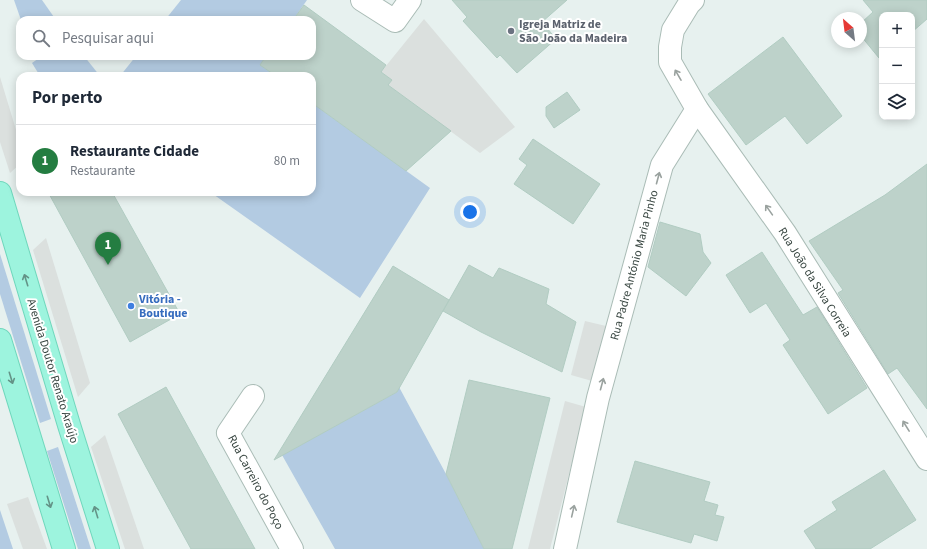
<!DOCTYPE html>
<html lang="pt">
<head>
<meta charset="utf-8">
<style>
  body { margin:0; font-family:"Source Sans 3",sans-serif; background:#f2f2f3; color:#1f2937 }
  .controls { position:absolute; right:12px; top:12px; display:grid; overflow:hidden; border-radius:8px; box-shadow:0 2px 10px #0003 }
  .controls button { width:36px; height:36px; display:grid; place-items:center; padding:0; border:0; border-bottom:1px solid #e0e1e3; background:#fff; color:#1f2937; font:20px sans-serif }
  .compass { position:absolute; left:831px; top:12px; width:36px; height:36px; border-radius:50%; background:#fff; box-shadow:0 2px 10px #0003; rotate:332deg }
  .you { position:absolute; left:470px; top:212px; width:14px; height:14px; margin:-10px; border:3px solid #fff; border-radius:50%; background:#1a73e8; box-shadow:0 0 0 6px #1a73e833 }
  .badge { display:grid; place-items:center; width:26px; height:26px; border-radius:50%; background:#247d41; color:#fff; font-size:13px; font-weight:700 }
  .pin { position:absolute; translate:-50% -33px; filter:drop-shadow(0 1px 2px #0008) }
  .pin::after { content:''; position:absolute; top:21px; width:14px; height:12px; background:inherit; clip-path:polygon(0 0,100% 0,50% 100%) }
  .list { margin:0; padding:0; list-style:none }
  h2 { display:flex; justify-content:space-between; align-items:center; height:52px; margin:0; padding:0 16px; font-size:17px }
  h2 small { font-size:13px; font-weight:400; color:#747a83 }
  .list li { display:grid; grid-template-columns:26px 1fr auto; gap:12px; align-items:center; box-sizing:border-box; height:72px; padding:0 16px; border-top:1px solid #e0e1e3 }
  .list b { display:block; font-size:15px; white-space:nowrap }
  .list p { margin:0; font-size:13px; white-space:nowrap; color:#747a83 }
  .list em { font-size:13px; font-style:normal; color:#747a83 }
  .icon { flex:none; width:22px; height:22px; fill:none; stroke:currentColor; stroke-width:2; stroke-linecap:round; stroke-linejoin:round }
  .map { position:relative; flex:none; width:927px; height:549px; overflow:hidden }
  .search { position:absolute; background:#fff; box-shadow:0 2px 10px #0003; left:16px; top:16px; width:300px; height:44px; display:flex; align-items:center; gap:10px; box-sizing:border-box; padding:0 14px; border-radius:12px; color:#747a83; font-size:15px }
  .panel { position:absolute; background:#fff; box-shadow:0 2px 10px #0003; left:16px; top:72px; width:300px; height:124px; border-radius:12px }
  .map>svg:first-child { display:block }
  .green { fill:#b3cbe2 }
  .parking { fill:#dbe0de }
  .building { fill:#bdd2ca; stroke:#b1ccc2 }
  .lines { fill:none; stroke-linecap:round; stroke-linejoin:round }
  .minor-casing { stroke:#aabcb6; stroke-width:24 }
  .major-casing { stroke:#6fd7bc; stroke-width:24 }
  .minor { stroke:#fff; stroke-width:22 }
  .major { stroke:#9df4de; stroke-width:22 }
  .oneway { stroke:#9aa29f }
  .oneway2 { stroke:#649387 }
  .worship-dot { fill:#6b7280; stroke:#fff; stroke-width:1.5 }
  .shop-dot { fill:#3f7fe0; stroke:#fff; stroke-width:1.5 }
  .labels { text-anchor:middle; stroke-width:4; stroke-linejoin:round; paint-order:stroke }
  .worship-label { font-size:12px; font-weight:bold; fill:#5b616d; stroke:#fff; text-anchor:start }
  .street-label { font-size:12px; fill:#36443f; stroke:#fff }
  .shop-label { font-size:12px; font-weight:bold; fill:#366cbe; stroke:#fff; text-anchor:start }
</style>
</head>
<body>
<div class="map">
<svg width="927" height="549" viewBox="0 0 927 549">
  <rect width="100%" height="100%" fill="#e7f1ef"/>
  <g class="green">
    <polygon points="14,0 42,0 56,20 21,20"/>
    <polygon points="181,0 307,0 293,20 165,20"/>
    <polygon points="42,56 84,56 100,76 40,76 32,63"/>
    <polygon points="136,56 266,56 260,65 276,76 120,76"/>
    <polygon points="312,103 430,188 360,298 210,192 312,192"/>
    <polygon points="0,254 51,419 40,423 0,294"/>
    <polygon points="399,387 446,474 484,549 335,549 282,455 397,392"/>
    <polygon points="58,447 91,549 78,549 47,451"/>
    <polygon points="0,510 13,549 0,549"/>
  </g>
  <g class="parking">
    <polygon points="424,19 515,127 480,153 388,85 392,80 381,72"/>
    <polygon points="0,77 20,143 20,164 10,173 0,142"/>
    <polygon points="46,238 90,383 78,397 33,250"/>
    <polygon points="585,321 606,326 592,381 571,375"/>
    <polygon points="565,401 586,407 550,549 528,549"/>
    <polygon points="105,435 144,549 125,549 91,447"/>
    <polygon points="28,497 47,549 23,549 7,504"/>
  </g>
  <g class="building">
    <polygon points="452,0 567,0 542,22 556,39 517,73 500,55 497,58 463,21 467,17"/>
    <polygon points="863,0 927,0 927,19 912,32 912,15 882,15 882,56 879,58 861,36 861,23 873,12"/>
    <polygon points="304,5 386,65 381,72 392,80 388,85 451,131 406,171 312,103 312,76 276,76 260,65 266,56 312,56 312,20 293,20"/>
    <polygon points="783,37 842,116 807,144 785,116 746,145 708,94"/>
    <polygon points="567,92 580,110 554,128 546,116 546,107"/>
    <polygon points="533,139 600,184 573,224 514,184 527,165 519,159"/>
    <polygon points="927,164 927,409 897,368 888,374 838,293 843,290 809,241 885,195"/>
    <polygon points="48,192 112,192 180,314 130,342"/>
    <polygon points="660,222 700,234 703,252 711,263 686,296 648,267"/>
    <polygon points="762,252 803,315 817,307 867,388 828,414 783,345 790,340 766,303 750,313 726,275"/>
    <polygon points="469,265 493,278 499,268 549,289 546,304 576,322 562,372 481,332 443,311"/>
    <polygon points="393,266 449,300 397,392 274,460"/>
    <polygon points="469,380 550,398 512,549 484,549 446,474"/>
    <polygon points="166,387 255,549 191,549 146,467 118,414"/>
    <polygon points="635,461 710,482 704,501 718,505 715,515 724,517 717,541 694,534 691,543 617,522"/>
    <polygon points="884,470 916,520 870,549 816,549 804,531 837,510 832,502"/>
  </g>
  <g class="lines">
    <g class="minor-casing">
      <g id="minor">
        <polyline points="362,0 395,21 410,0"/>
        <polyline points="693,0 689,4 673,30 670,47 670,62 697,109 785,233 927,459"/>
        <polyline points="253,396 228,433 292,549"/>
        <polyline points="565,549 598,398 662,165 697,109"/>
      </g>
    </g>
    <g class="major-casing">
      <g id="major">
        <polyline points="0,193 69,425 108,549"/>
        <polyline points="0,340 64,549"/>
      </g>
    </g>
    <use href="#minor" class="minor"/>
    <use href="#major" class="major"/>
  </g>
  <defs><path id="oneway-shaft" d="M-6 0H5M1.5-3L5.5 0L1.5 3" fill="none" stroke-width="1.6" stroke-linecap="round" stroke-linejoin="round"/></defs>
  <g class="oneway">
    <use href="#oneway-shaft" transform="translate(678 75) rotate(-120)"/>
    <use href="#oneway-shaft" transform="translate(658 178) rotate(-75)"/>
    <use href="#oneway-shaft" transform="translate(769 210) rotate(-125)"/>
    <use href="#oneway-shaft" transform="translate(602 384) rotate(-75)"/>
    <use href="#oneway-shaft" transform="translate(906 426) rotate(-122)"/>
    <use href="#oneway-shaft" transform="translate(573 511) rotate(-77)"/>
  </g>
  <g class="oneway2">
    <use href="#oneway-shaft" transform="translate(26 280) rotate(-107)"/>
    <use href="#oneway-shaft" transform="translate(11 378) rotate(73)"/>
    <use href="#oneway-shaft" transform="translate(49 502) rotate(73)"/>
    <use href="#oneway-shaft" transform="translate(96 512) rotate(-107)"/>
  </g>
  <circle class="worship-dot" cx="511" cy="31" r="4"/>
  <circle class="shop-dot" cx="131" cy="306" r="4"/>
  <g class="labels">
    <g class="worship-label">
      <text x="519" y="28">Igreja Matriz de<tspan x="519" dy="14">São João da Madeira</tspan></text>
    </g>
    <g class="street-label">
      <text transform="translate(634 265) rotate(-75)" y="4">Rua Padre António Maria Pinho</text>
      <text transform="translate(815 282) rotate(58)" y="4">Rua João da Silva Correia</text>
      <text transform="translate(53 371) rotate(73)" y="4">Avenida Doutor Renato Araújo</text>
      <text transform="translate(256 482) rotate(62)" y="4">Rua Carreiro do Poço</text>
    </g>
    <g class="shop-label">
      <text x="139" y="303">Vitória -<tspan x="139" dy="14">Boutique</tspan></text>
    </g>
  </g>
</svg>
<div class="controls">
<button>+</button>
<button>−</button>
<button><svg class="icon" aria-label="layers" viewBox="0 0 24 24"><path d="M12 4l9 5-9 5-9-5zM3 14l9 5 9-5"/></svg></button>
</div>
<svg class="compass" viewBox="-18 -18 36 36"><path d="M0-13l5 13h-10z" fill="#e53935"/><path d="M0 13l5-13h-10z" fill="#747a83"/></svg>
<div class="you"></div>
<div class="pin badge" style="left:108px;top:265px">1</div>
<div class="search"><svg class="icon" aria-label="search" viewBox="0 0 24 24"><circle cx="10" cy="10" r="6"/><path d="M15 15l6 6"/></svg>Pesquisar aqui</div>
<section class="panel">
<h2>Por perto<small></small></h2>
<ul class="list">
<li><span class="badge">1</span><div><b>Restaurante Cidade</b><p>Restaurante</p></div><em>80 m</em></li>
</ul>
</section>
</div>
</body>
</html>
